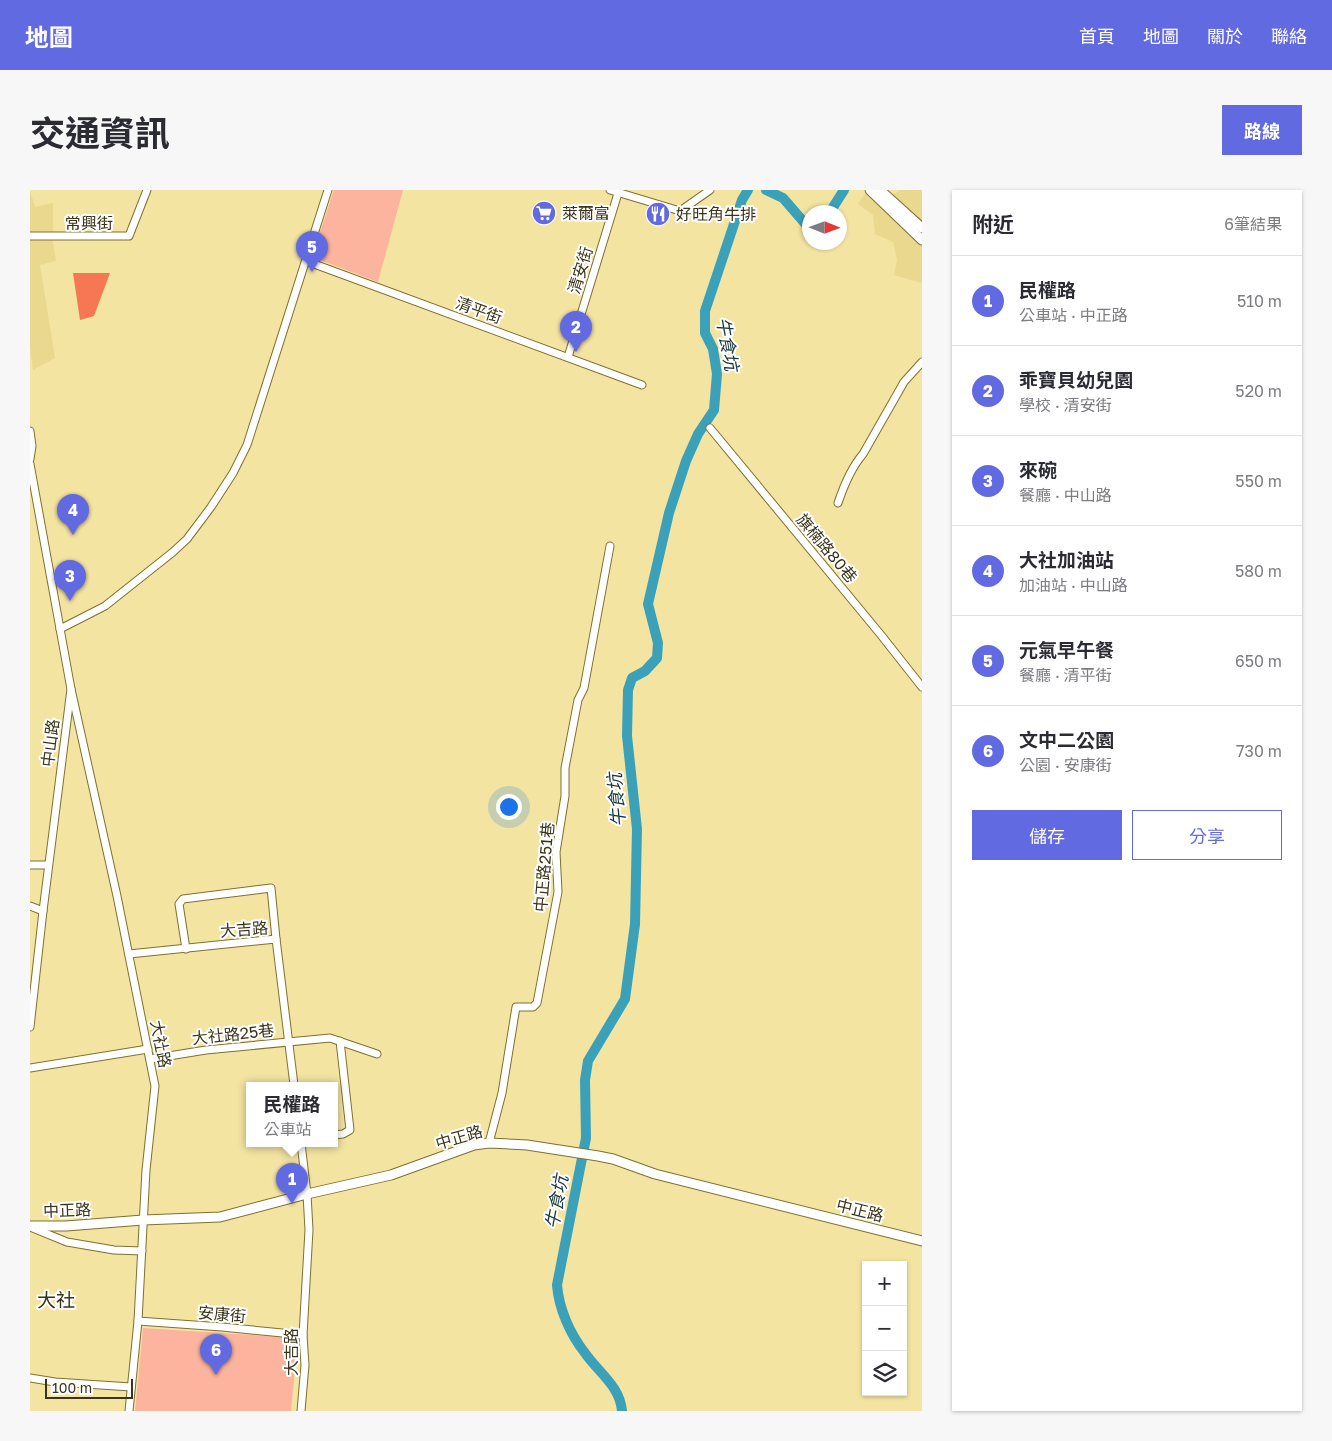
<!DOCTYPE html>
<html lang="zh-TW">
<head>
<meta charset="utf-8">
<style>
  body { margin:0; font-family:"Golos Text","Noto Sans TC",sans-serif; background:#f7f7f7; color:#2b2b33 }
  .controls { position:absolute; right:15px; bottom:15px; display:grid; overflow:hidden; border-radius:0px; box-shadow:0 1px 4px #0004 }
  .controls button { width:45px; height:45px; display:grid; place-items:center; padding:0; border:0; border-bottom:1px solid #e1e1e2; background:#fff; color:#2b2b33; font:25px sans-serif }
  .compass { position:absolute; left:772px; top:15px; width:45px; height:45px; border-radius:50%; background:#fff; box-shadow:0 1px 4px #0004; rotate:91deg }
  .scale { position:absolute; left:15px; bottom:12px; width:88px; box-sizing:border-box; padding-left:5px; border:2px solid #3b341a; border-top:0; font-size:14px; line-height:18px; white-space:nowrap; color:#3b341a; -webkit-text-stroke:4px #fff; paint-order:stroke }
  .you { position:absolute; left:478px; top:616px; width:18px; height:18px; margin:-12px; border:4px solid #fff; border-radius:50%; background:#1a73e8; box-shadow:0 0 0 8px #1a73e833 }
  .badge { display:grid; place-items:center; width:32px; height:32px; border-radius:50%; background:#626ae2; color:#fff; font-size:16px; font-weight:700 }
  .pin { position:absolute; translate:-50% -41px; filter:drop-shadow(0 1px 2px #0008) }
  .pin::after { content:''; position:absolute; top:26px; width:18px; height:15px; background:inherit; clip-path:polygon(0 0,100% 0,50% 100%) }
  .popup { position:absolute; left:216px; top:892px; width:92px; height:65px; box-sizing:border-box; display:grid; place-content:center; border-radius:0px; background:#fff; filter:drop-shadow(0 1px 4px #0005); font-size:16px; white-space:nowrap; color:#7c7c81 }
  .popup b { font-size:19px; color:#2b2b33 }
  .popup::after { content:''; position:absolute; left:50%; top:100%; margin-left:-10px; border:10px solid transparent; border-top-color:#fff }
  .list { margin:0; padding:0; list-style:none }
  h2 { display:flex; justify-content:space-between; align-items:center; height:65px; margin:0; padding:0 20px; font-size:21px }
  h2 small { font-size:16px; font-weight:400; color:#7c7c81 }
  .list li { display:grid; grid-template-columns:32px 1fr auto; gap:15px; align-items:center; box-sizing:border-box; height:90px; padding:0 20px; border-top:1px solid #e1e1e2 }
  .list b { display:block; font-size:19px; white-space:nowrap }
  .list p { margin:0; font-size:16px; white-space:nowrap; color:#7c7c81 }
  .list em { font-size:16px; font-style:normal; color:#7c7c81 }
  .actions { display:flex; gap:10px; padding:15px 20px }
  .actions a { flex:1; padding:11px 0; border:1px solid #626ae2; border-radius:0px; text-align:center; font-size:18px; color:#626ae2 }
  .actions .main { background:#626ae2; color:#fff }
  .icon { flex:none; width:28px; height:28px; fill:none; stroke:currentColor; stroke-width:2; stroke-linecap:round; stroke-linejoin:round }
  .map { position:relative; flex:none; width:892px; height:1221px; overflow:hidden; border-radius:0px }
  header { display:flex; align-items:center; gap:30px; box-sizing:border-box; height:70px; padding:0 25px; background:#626ae2; color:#fff }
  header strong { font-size:24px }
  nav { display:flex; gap:28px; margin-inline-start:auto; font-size:18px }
  .intro { display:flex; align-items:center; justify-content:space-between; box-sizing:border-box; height:120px; padding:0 30px }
  h1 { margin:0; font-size:35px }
  .button { padding:12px 22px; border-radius:0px; background:#626ae2; color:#fff; font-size:18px; font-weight:700 }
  main { display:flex; gap:30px; padding:0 30px }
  aside { flex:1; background:#fff; border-radius:0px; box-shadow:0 1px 4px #0004 }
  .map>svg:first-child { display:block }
  .built { fill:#ead88f }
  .green { fill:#fdb49f }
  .forest { fill:#f67754 }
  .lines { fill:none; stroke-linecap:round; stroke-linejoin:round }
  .river { stroke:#3ba1b9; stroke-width:10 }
  .minor-casing { stroke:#7e7030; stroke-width:9 }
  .major-casing { stroke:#7e7030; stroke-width:11 }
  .minor { stroke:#fff; stroke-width:7 }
  .major { stroke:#fff; stroke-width:9 }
  .labels { text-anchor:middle; stroke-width:4; stroke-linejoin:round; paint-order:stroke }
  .poi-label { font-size:16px; fill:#3b341a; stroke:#fff; text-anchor:start }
  .street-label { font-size:16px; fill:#3b341a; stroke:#fff }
  .water-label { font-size:18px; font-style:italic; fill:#18373e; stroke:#fff }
  .quarter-label { font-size:19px; fill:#3b341a; stroke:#fff }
</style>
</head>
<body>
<header>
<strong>地圖</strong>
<nav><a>首頁</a><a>地圖</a><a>關於</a><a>聯絡</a></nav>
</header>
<div class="intro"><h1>交通資訊</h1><a class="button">路線</a></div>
<main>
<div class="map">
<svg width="892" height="1221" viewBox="0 0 892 1221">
  <rect width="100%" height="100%" fill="#f3e4a2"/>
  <g class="built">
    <polygon points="837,0 859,7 870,0 892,0 892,93 864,85 867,70 863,52 845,44 843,25 828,14"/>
    <polygon points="0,1 5,17 23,13 23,53 26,71 10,75 25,168 3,180 0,157"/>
  </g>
  <g class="green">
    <polygon points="304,0 373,0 348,92 285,68 284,60"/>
    <polygon points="113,1138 268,1148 261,1221 105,1221"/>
  </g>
  <polygon class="forest" points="43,83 80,83 64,126 50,130"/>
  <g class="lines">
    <g class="river">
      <polyline points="736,0 753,8 779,38"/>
      <polyline points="800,22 814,0"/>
      <path d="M592 1221C590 1196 568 1182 555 1163 540 1144 529 1119 527 1095L556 948 555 890 558 871 595 809 605 734 607 639 597 546 598 500 602 488 615 481 627 468 628 453 618 414 639 323 656 271 668 244 684 220 687 184 683 159 675 143V121L712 10 718 0"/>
    </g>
    <g class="minor-casing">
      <g id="minor">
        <polyline points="580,0 650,21 680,0"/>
        <polyline points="0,46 99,46 117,0"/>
        <polyline points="276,71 612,195"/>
        <polyline points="538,167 589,0"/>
        <polyline points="680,238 851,445 892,497"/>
        <polyline points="0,241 2,256 0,269"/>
        <polyline points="0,274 41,499 13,721 0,837"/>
        <path d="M808 313C814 295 821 278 833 264L874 192 892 172"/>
        <polyline points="30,439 75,416 143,362 157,349 181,317 203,283 217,255 298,0"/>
        <polyline points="41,499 87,706 125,896 116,980 108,1131 99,1221"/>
        <polyline points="0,675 18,675"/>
        <polyline points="0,716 13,721"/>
        <polyline points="156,759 149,714 153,709 241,698 246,749"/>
        <polyline points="99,764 246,749 264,895"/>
        <polyline points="120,869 176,860 300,848 347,864"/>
        <polyline points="0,878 118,859"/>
        <polyline points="304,945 313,944 320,940 310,851"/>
        <polyline points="459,953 472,903 486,817 503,817 507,813 528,702 526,662 535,606 535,578 548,510 554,498 580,356"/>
        <polyline points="0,1037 37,1052 84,1060 112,1061"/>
        <polyline points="108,1131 192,1137 273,1145"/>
        <polyline points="0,1188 25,1192 101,1197"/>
        <polyline points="271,1221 275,1175 273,1145 279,1040 277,1004 271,953"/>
      </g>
    </g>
    <g class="major-casing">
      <g id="major">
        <polyline points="840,0 892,50"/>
        <polyline points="850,0 892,38"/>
        <polyline points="0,1036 36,1036 113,1030 190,1027 277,1004 361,985 444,955 459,953 497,955 568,966 583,969 625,984 892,1051"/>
      </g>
    </g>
    <use href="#minor" class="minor"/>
    <use href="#major" class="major"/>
  </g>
  <defs>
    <g id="supermarket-disc" transform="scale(1.25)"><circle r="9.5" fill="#626ae2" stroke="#fff"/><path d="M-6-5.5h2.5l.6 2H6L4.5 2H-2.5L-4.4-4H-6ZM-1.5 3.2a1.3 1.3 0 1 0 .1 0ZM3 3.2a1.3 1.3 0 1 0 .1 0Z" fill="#fff"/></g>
    <g id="restaurant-disc" transform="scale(1.25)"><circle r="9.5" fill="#626ae2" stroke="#fff"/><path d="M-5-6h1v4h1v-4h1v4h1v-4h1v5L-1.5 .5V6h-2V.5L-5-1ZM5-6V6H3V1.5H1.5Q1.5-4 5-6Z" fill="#fff"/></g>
  </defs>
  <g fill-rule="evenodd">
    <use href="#supermarket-disc" x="514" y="23"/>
    <use href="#restaurant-disc" x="628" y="24"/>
  </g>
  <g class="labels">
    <g class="poi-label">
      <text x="532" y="29">萊爾富</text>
      <text x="646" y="30">好旺角牛排</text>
    </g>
    <g class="street-label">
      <text x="59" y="39">常興街</text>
      <text transform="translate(550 80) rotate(-73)" y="6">清安街</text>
      <text transform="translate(449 120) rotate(20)" y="6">清平街</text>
      <text transform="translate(797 358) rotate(50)" y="6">旗楠路80巷</text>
      <text transform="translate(20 553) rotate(-83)" y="6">中山路</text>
      <text transform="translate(514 677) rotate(-85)" y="6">中正路251巷</text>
      <text transform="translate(214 739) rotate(-4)" y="6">大吉路</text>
      <text transform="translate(203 844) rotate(-6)" y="6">大社路25巷</text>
      <text transform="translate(131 854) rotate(79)" y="6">大社路</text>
      <text transform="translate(429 947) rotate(-16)" y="6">中正路</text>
      <text transform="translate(37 1020) rotate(-2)" y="6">中正路</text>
      <text transform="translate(830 1020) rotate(14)" y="6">中正路</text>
      <text transform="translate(192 1124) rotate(5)" y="6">安康街</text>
      <text transform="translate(261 1162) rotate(-90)" y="6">大吉路</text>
    </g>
    <g class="water-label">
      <text transform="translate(697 154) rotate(80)" y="6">牛食坑</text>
      <text transform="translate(587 610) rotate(-95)" y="6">牛食坑</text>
      <text transform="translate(527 1012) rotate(-79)" y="6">牛食坑</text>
    </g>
    <g class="quarter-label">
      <text x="26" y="1117">大社</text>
    </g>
  </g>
</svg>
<div class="controls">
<button>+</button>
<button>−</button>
<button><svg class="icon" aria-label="layers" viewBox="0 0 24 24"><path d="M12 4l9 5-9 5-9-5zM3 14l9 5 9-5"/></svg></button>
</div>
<svg class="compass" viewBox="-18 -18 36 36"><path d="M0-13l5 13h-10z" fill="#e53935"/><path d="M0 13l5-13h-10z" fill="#7c7c81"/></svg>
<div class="scale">100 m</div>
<div class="you"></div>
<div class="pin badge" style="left:262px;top:1014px">1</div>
<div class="popup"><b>民權路</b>公車站</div>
<div class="pin badge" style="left:546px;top:162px">2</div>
<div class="pin badge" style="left:40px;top:411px">3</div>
<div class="pin badge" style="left:43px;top:345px">4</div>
<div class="pin badge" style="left:282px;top:82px">5</div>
<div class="pin badge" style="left:186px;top:1185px">6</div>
</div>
<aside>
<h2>附近<small>6筆結果</small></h2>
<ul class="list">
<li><span class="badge">1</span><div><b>民權路</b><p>公車站 · 中正路</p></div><em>510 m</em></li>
<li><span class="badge">2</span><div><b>乖寶貝幼兒園</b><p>學校 · 清安街</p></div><em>520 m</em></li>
<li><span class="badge">3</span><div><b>來碗</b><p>餐廳 · 中山路</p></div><em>550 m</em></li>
<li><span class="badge">4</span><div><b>大社加油站</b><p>加油站 · 中山路</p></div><em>580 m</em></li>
<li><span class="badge">5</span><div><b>元氣早午餐</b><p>餐廳 · 清平街</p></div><em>650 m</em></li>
<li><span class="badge">6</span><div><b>文中二公園</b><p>公園 · 安康街</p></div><em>730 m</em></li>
</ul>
<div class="actions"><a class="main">儲存</a><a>分享</a></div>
</aside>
</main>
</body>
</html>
